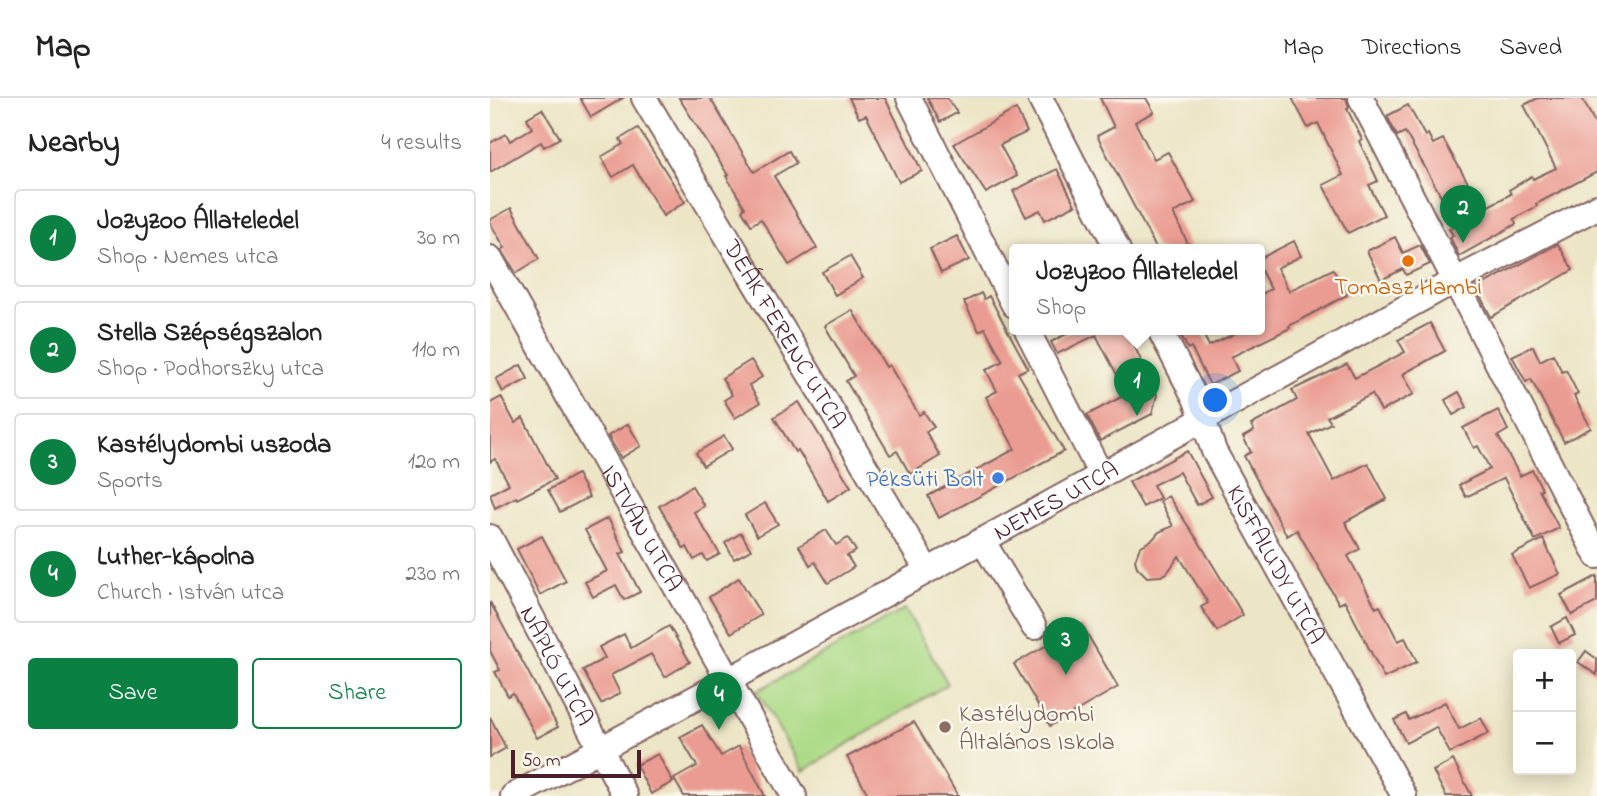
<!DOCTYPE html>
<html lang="en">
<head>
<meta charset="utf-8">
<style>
  body { margin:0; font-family:"Indie Flower",sans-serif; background:#f6f6f6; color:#222 }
  .controls { position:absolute; right:21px; bottom:21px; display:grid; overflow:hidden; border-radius:7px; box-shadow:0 4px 18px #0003 }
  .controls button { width:63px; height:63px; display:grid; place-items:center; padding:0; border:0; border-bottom:2px solid #e0e0e0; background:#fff; color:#222; font:35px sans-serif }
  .scale { position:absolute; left:21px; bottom:18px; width:130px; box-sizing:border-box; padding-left:7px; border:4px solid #4a1f2b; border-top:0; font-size:19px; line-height:24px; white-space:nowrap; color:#4a1f2b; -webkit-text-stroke:5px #fbf7ec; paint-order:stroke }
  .you { position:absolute; left:726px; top:303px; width:24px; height:24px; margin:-18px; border:5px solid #fff; border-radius:50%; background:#1a73e8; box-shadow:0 0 0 10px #1a73e833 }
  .badge { display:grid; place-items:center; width:46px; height:46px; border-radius:50%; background:#0b8043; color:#fff; font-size:23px; font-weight:700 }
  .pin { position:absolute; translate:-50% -58px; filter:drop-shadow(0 2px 4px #0008) }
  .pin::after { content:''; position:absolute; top:37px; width:24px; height:21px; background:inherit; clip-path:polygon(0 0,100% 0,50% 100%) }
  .popup { position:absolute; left:519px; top:146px; width:256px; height:91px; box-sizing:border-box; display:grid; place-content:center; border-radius:7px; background:#fff; filter:drop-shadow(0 2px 5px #0005); font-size:23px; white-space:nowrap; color:#767676 }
  .popup b { font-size:26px; color:#222 }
  .popup::after { content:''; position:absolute; left:50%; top:100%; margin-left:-14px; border:14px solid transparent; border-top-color:#fff }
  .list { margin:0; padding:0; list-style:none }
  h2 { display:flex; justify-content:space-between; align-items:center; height:91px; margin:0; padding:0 28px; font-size:30px }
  h2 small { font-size:23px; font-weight:400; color:#767676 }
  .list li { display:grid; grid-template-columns:46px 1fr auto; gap:21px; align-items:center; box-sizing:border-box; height:98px; margin:0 14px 14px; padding:0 14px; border:2px solid #e0e0e0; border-radius:7px }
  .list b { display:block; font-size:26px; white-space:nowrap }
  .list p { margin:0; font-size:23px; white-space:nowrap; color:#767676 }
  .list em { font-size:23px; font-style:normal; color:#767676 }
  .actions { display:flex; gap:14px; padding:21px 28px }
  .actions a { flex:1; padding:16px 0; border:2px solid #0b8043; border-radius:7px; text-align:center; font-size:24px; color:#0b8043 }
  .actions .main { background:#0b8043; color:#fff }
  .map { position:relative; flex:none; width:1107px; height:698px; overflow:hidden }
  header { display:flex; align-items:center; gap:42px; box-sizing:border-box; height:98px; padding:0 35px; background:#fff; border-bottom:2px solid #e0e0e0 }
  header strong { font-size:33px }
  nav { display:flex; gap:38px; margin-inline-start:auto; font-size:24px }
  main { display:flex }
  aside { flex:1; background:#fff }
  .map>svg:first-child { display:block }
  .green { fill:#addb88; stroke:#7c7d5a; stroke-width:2 }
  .building { fill:#eb9c92 }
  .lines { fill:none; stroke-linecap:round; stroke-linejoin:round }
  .minor-casing { stroke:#836461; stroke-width:28 }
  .minor { stroke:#fff; stroke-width:24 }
  .food-dot { fill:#e8710a; stroke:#fbf7ec; stroke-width:2.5 }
  .shop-dot { fill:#3f7fe0; stroke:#fbf7ec; stroke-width:2.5 }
  .education-dot { fill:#8d6e63; stroke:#fbf7ec; stroke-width:2.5 }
  .labels { text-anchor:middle; stroke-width:5; stroke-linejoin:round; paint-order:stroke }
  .food-label { font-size:24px; fill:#c56008; stroke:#fbf7ec }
  .street-label { font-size:24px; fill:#4a1f2b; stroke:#fbf7ec }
  .shop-label { font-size:24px; fill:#366cbe; stroke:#fbf7ec; text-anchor:end }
  .education-label { font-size:24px; fill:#785e54; stroke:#fbf7ec; text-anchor:start }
</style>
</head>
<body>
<header>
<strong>Map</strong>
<nav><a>Map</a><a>Directions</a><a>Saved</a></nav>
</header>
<main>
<aside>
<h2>Nearby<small>4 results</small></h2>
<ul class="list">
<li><span class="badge">1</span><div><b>Jozyzoo Állateledel</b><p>Shop · Nemes utca</p></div><em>30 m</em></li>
<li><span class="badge">2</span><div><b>Stella Szépségszalon</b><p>Shop · Podhorszky utca</p></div><em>110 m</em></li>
<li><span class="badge">3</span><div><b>Kastélydombi uszoda</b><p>Sports</p></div><em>120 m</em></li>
<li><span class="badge">4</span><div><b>Luther-kápolna</b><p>Church · István utca</p></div><em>230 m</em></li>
</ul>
<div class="actions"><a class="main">Save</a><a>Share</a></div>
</aside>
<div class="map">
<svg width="1107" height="698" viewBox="0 0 1107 698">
  <rect width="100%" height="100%" fill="#fbf7ec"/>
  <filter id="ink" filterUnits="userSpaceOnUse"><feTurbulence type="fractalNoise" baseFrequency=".0143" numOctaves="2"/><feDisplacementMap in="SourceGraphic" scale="14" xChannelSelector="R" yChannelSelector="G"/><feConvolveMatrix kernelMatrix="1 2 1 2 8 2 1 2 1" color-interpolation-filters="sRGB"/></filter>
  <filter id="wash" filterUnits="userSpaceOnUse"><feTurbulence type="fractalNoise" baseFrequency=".00686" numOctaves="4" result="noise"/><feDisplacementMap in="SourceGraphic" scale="28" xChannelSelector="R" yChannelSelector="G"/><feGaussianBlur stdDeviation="1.57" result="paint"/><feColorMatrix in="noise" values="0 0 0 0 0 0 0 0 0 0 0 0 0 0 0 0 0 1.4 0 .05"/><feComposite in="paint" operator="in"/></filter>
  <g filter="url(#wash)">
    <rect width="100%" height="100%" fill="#ece5c6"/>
    <polygon class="green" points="415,511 458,586 313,673 267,593"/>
    <g id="blocks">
      <g class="building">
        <polygon points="90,0 133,0 101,19"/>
        <polygon points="189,0 220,0 264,74 299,53 306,65 284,78 327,150 299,167 271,121 261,127 252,112 255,110 236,78 238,77"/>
        <polygon points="359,0 395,0 432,73 409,84 376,17 369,20"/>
        <polygon points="437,0 457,0 467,15 450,24"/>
        <polygon points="610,0 656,0 664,14 645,24 664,61 678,54 705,104 683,115 701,152 667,152 607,38 624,29"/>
        <polygon points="802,0 856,0 859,10 857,11 872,41 869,43 888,83 879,87 894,117 858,135 833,87 853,77 828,25 818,30"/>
        <polygon points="1048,0 1092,0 1107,29 1107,74 1046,106 1047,108 1024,121 1026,126 969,158 960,139 963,137 959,131 967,126 915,34 907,38 897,18 918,7 935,38 938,36 943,46 953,41 993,111 1021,96 1019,92 1042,78 1043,81 1066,70 1034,7"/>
        <polygon points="52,11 70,40 54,49 51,44 0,74 0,45 16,36 20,43 42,30 37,20"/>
        <polygon points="526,11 537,34 510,47 527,78 496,95 464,46"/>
        <polygon points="148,30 195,104 173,118 143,67 123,79 111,59 133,46 130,41"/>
        <polygon points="567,71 585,107 555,122 550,112 536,119 523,93"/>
        <polygon points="21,110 49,161 26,175 12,152 15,150 0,125 0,122"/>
        <polygon points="467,138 479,162 451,175 440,151"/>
        <polygon points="905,139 913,155 930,147 940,166 916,177 913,171 891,182 877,153"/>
        <polygon points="804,143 811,158 787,170 799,193 843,171 857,197 799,228 800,230 741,259 748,273 720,287 701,249 698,251 688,232 711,232 719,248 744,236 742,232 769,232 769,197 781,191 769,169 769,161"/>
        <polygon points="1068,146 1083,172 1001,219 986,190"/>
        <polygon points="360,158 373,180 345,197 332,174"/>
        <polygon points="491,195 494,201 499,198 538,270 528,275 574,353 449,420 438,398 525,351 496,299 507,293 496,272 513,263 495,230 489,233 474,204"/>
        <polygon points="362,212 396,269 399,267 429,317 434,314 444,329 436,334 450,358 420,376 407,353 400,357 356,283 364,278 335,228"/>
        <polygon points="940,225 955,253 913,276 924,296 891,313 882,296 837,319 841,325 819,336 844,383 878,365 897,401 855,424 870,451 858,458 886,510 890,508 908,543 915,540 927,564 894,580 855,503 849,506 807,432 797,438 754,358 761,354 753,339 764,333 761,327 807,302 802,292 857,266 865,280 915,254 908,242"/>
        <polygon points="584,232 637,232 667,297 662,316 610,343 597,317 637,296 606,237 567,256 561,244"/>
        <polygon points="1043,248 1050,263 1063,256 1072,274 1076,272 1088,296 1084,298 1101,330 1074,344 1041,281 1036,284 1022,258"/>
        <polygon points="261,262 272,279 259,287 270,305 245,320 234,302 242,297 232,280"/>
        <polygon points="31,267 38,281 13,294 6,281"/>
        <polygon points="969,294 977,309 963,317 955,302"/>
        <polygon points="11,299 25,325 33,320 65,381 27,401 26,399 5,410 0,396 19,386 5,361 0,364 0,305"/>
        <polygon points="309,304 361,389 338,403 308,352 305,354 284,319"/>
        <polygon points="1008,312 1018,332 1008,338 1030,378 1042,372 1052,391 1049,392 1069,430 1045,442 1014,380 976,399 969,387 1000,371 988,348 984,350 973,330"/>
        <polygon points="138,326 151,348 131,360 118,338"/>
        <polygon points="234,338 242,351 213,368 206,355"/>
        <polygon points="697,353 722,399 707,407 689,374 663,387 670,400 653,409 639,384"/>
        <polygon points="87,376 99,399 70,414 58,392"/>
        <polygon points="202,388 214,408 204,414 230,456 217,463 213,457 204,462 197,449 194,451 169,408"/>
        <polygon points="678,398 709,444 753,517 727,533 711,509 718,505 689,458 677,475 671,478 657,479 647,469 645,462 650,449 663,441 669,434 683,428 670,403"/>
        <polygon points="275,405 288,426 267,438 255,417"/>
        <polygon points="118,420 135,454 130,456 150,494 134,502 126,487 103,499 95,484 117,473 95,432"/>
        <polygon points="336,432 346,447 358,440 366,453 357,458 364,469 338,485 325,464 320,467 309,448"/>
        <polygon points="251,435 261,452 244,461 235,445"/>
        <polygon points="52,438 76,483 50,497 27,451"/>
        <polygon points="1053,441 1070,476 1039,490 1022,457"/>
        <polygon points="1107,478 1107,504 1082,517 1071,497"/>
        <polygon points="249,480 271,517 241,535 219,499"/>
        <polygon points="0,504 68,629 47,640 23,595 18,598 5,574 10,572 0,553"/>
        <polygon points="1077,520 1085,537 1069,545 1061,529"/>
        <polygon points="592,527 628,589 560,628 524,566"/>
        <polygon points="179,528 200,564 175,579 161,556 121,577 130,595 111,606 93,572 115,560 109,549 134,536 141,550"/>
        <polygon points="1096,553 1107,561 1107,577 1088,564"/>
        <polygon points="955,604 969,631 991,620 999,635 960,655 946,629 916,645 904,622 916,616 919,622"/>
        <polygon points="0,619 16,650 0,659"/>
        <polygon points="424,624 468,698 379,698 357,659"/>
        <polygon points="212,627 231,658 249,648 275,698 194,698 184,681 207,668 190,639"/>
        <polygon points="168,656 183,684 161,696 146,667"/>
        <polygon points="963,662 982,698 956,698 943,673"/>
      </g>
    </g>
  </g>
  <g filter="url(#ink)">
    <use href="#blocks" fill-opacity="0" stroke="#836461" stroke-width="2"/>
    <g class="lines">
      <g class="minor-casing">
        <g id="minor">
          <path id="s1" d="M154 0 437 472"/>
          <polyline points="419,0 524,207"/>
          <polyline points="550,0 628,152"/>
          <polyline points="871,0 1107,458"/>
          <path id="s2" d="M0 160 304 698"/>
          <polyline points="537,232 611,377"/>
          <path id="s3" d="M670 232 706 302 724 353 914 698"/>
          <path id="s4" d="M0 439 135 698"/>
          <polyline points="492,442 544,529"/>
          <path id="s5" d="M23 698 237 583 964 183 1107 109"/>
        </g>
      </g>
      <use href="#minor" class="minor"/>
    </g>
  </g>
  <circle class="food-dot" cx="918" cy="163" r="7"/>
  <circle class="shop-dot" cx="508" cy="380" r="7"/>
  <circle class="education-dot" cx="455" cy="629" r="7"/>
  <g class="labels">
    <g class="food-label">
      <text x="918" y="196">Tomasz Hambi</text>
    </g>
    <g class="street-label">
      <text dy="8" stroke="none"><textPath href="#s1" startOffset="275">DEÁK FERENC UTCA</textPath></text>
      <text dy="8" stroke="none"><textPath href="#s5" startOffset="618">NEMES UTCA</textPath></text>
      <text dy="8" stroke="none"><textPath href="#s2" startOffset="310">ISTVÁN UTCA</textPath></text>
      <text dy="8" stroke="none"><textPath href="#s3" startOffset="262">KISFALUDY UTCA</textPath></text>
      <text dy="8" stroke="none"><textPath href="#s4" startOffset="145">NAPLÓ UTCA</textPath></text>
    </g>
    <g class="shop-label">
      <text x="494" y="388">Péksüti Bolt</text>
    </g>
    <g class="education-label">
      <text x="469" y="623">Kastélydombi<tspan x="469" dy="28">Általános Iskola</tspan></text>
    </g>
  </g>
</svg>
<div class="controls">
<button>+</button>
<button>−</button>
</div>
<div class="scale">50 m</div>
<div class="you"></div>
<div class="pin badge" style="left:647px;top:318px">1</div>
<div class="popup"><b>Jozyzoo Állateledel</b>Shop</div>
<div class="pin badge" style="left:973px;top:145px">2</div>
<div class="pin badge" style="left:576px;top:577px">3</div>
<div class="pin badge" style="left:229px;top:632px">4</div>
</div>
</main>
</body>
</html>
